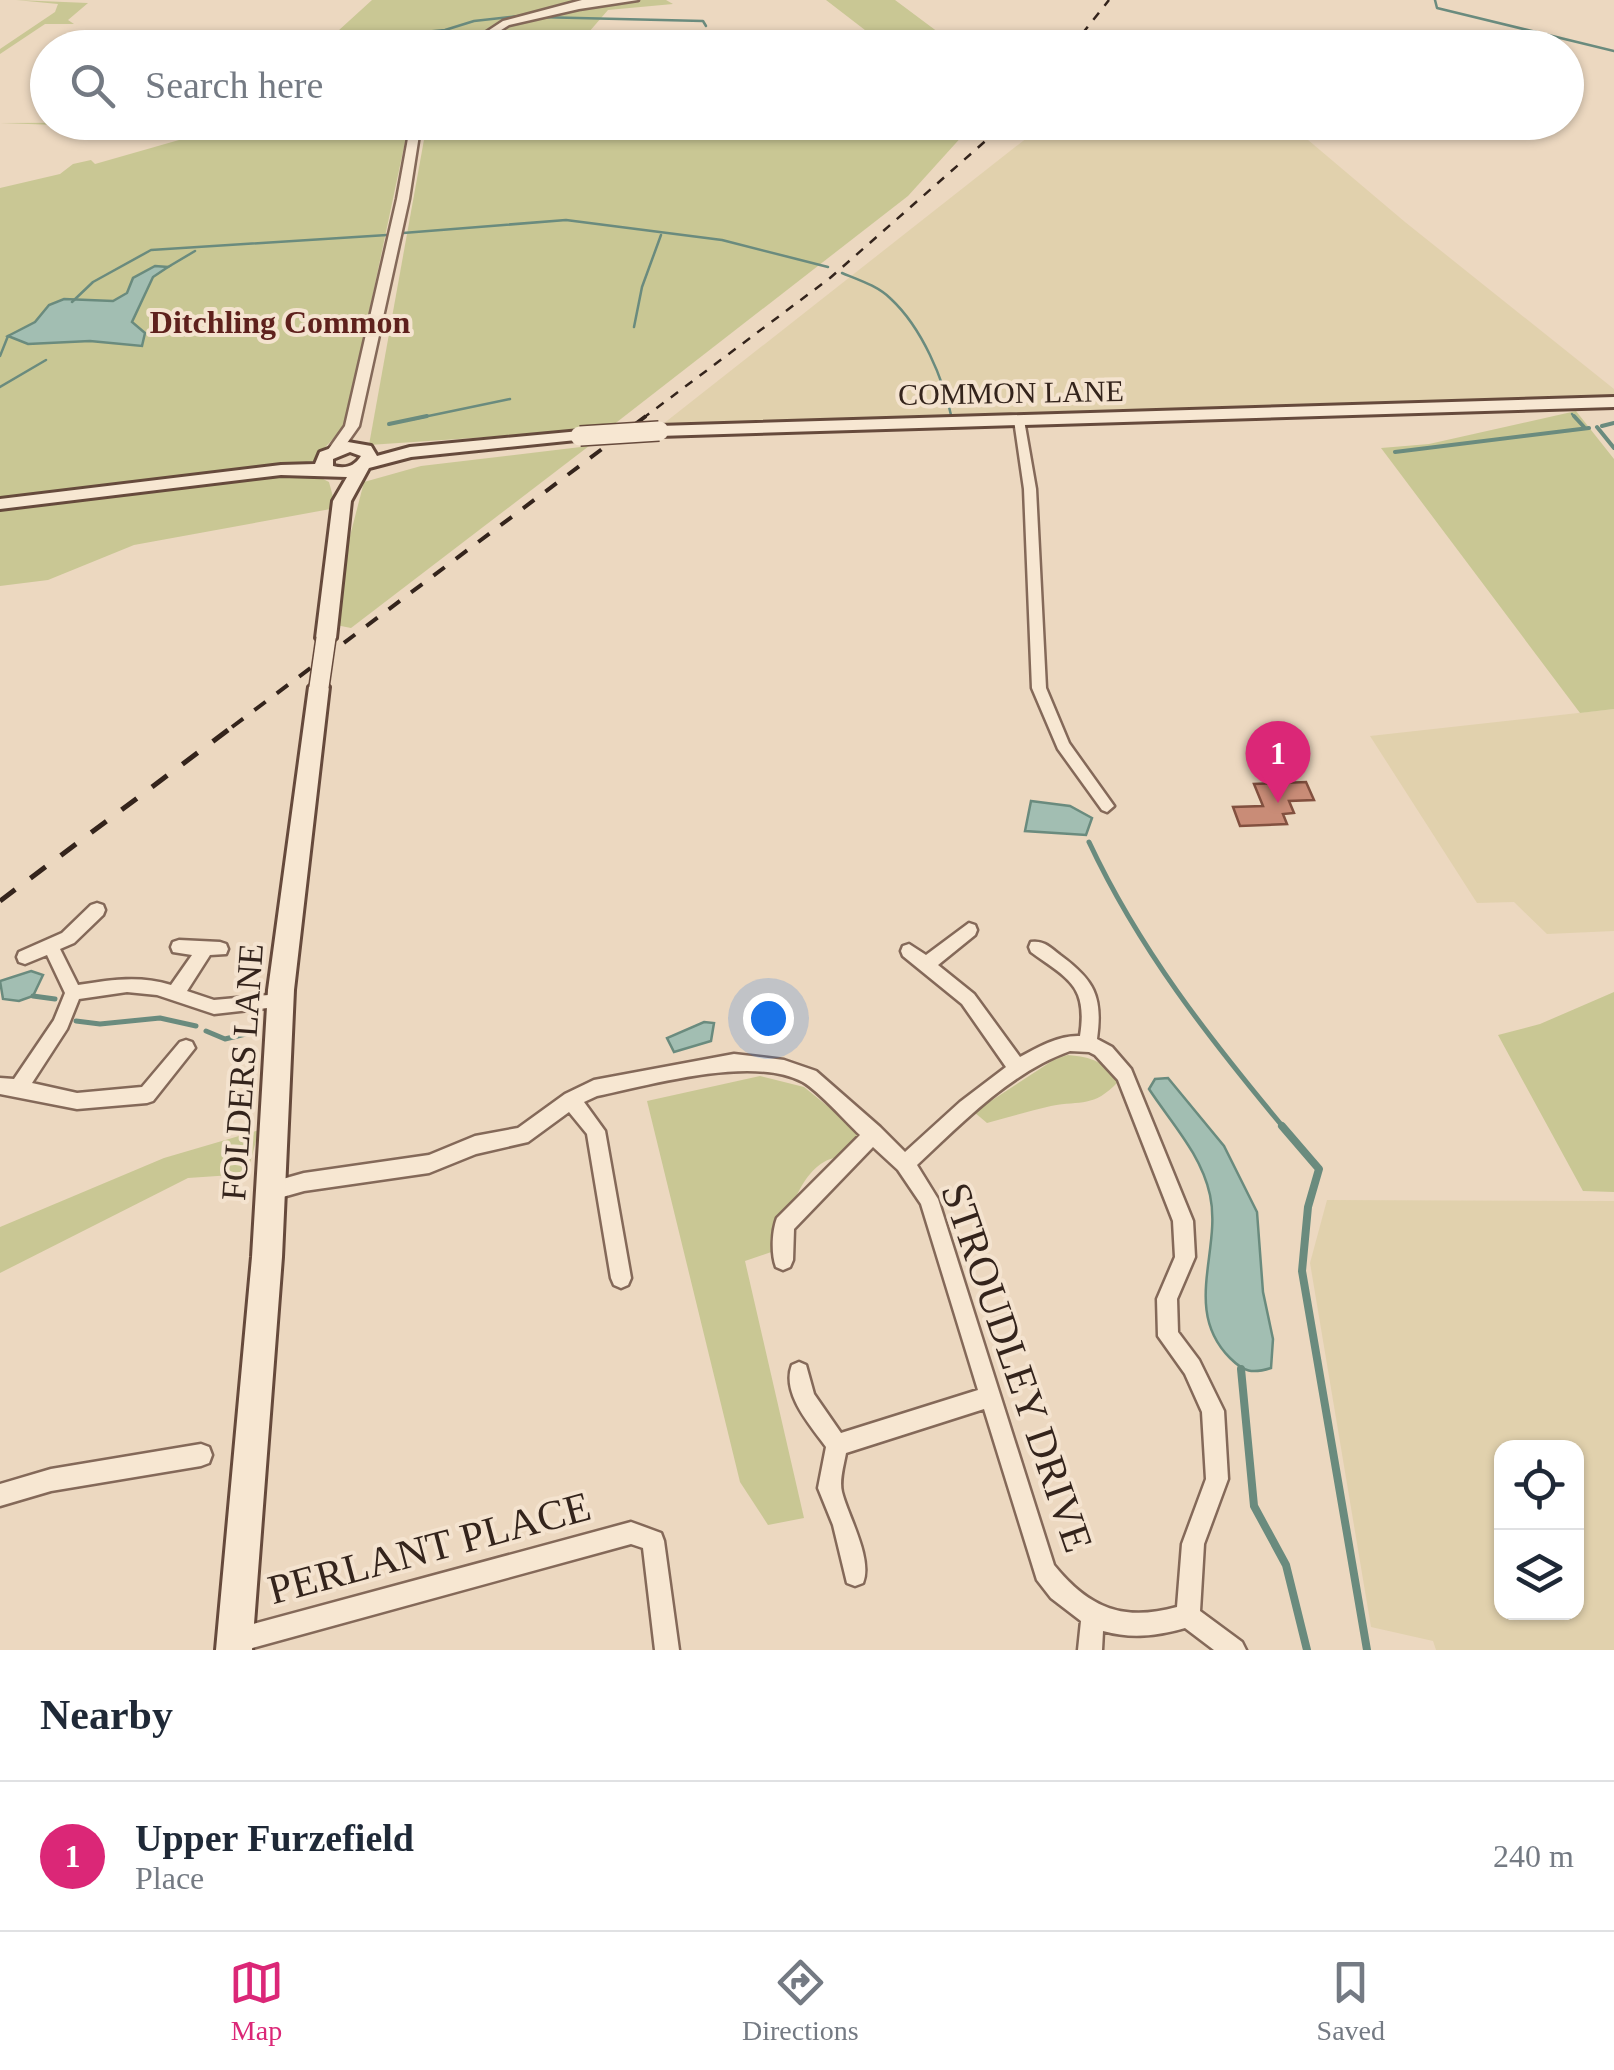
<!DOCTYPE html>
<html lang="en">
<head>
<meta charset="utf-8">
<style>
  body { margin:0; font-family:"Times New Roman",serif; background:#f2f2f3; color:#1f2937 }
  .controls { position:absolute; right:30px; bottom:30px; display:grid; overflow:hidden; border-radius:20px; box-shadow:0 2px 8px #0004 }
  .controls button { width:90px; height:90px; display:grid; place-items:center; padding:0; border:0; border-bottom:2px solid #e0e1e3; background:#fff; color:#1f2937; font:50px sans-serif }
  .you { position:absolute; left:768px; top:1018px; width:35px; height:35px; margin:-25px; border:8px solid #fff; border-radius:50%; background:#1a73e8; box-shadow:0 0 0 15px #1a73e833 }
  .badge { display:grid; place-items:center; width:65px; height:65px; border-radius:50%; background:#db2777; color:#fff; font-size:32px; font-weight:700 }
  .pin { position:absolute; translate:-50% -82px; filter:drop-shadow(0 2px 5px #0008) }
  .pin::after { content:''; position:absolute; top:52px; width:35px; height:30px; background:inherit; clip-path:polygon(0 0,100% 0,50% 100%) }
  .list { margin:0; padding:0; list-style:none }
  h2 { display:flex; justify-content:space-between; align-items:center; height:130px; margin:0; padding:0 40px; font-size:42px }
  h2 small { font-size:32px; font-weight:400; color:#747a83 }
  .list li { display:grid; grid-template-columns:65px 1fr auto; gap:30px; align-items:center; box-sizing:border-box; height:150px; padding:0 40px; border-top:2px solid #e0e1e3 }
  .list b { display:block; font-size:38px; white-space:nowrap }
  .list p { margin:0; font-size:32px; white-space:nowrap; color:#747a83 }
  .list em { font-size:32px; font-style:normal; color:#747a83 }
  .icon { flex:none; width:55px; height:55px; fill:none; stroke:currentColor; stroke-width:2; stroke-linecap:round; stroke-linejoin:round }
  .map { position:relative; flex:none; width:1614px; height:1650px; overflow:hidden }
  .search { position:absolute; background:#fff; box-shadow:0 2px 8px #0004; left:30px; right:30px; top:30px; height:110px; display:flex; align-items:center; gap:25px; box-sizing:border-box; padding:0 35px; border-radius:55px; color:#747a83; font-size:38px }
  .sheet { height:280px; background:#fff }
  nav { display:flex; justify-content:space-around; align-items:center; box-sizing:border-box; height:140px; border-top:2px solid #e0e1e3; background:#fff; font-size:28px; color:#747a83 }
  nav a { display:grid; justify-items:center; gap:5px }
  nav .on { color:#db2777 }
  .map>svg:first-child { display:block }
  .farmland { fill:#e1d1ad; fill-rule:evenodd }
  .green { fill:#c9c794 }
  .water { fill:#a2beb2; stroke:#6a8b7e; stroke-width:2.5 }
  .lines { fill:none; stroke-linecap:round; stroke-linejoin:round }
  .stream-far3 { stroke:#6a8b7e; stroke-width:2.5 }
  .stream-far2 { stroke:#6a8b7e; stroke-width:4 }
  .stream-far1 { stroke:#6a8b7e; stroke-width:5 }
  .stream { stroke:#6a8b7e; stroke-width:8 }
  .building { fill:#c98c77; stroke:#82503f; stroke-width:2.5 }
  .minor-casing { stroke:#846959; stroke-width:5 }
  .tertiary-casing { stroke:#846959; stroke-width:5 }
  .secondary-casing { stroke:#664a3c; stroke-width:6 }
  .minor { fill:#f7e7d2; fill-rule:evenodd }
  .tertiary { fill:#f7e7d2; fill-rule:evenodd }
  .secondary { fill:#f7e7d2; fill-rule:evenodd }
  .rail-far2 { stroke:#34241c; stroke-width:2.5; stroke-dasharray:9 9; stroke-linecap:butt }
  .rail-far1 { stroke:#34241c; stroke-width:4; stroke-dasharray:14 14; stroke-linecap:butt }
  .rail { stroke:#34241c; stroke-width:5; stroke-dasharray:19 19; stroke-linecap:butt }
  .secondary-bridge-casing { stroke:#664a3c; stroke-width:22; stroke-linecap:butt }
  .secondary-bridge { stroke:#f7e7d2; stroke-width:19 }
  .labels { text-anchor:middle; stroke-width:8; stroke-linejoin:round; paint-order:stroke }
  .far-street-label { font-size:30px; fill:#34241c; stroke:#f4e3cf }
  .far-quarter-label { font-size:32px; font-weight:bold; fill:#5f211d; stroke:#f4e3cf }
  .street-label { font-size:35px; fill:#34241c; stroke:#f4e3cf }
  .near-street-label { font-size:42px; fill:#34241c; stroke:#f4e3cf }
</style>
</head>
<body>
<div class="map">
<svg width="1614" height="1650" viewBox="0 0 1614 1650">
  <rect width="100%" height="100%" fill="#ecd8c0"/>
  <g class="farmland">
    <polygon points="1047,122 1288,123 1405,222 1614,389 1614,399 1011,420 663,424"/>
    <polygon points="1614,709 1614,931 1547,934 1514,902 1477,903 1370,736"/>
    <path d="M1327 1200 1614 1201V1650H1436L1433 1641 1371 1627 1310 1263ZM1502 1448H1576V1612H1502Z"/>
  </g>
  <g class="green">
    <polygon points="16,0 88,3 68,20 74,24 45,24 0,54 0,49 55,12 58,4"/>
    <polygon points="372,0 581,0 500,23 461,47 303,48 338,31"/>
    <polygon points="604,0 666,0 673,4 608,10 576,47 471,48 500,27 617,3"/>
    <polygon points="826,0 895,0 958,47 933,47 926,43 887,47"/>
    <polygon points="235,122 409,123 345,426 316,457 313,474 329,482 336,508 134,545 48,580 0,586 0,188 60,174 73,164 91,160 95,164 214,130 118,126 75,136 74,130 85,126 0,123"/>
    <polygon points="427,123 974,123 908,196 608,429 369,445"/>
    <polygon points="1576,411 1614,459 1614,709 1580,713 1381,448 1429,444"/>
    <polygon points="589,446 351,628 336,625 344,559 364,482 421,466"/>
    <polygon points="1614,992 1614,1192 1583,1191 1498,1035 1540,1024"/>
    <path d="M1068 1055C1092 1057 1105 1062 1118 1082 1093 1108 1082 1100 1051 1106 1030 1111 1008 1117 987 1123L974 1112 1055 1059Z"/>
    <path d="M760 1076 804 1087 862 1134 840 1157C801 1160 788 1219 777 1250L745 1261 804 1518 768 1525 740 1482 647 1101Z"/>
    <polygon points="259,1130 247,1174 188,1178 0,1273 0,1227 164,1158"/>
  </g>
  <g class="water">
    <polygon points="155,266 168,267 153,277 132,322 145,333 142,346 90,341 28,344 8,336 35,322 49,305 64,299 113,301 127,293 133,278"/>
    <polygon points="1031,801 1070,806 1092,818 1086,835 1025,831"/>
    <polygon points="31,971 43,975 33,996 19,1001 3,999 0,981"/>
    <polygon points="704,1022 714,1023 711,1041 674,1052 667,1038"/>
    <path d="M1168 1078 1224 1146 1257 1212 1263 1292 1273 1339 1271 1368C1252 1374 1244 1372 1230 1358 1182 1310 1222 1250 1210 1195 1201 1154 1172 1124 1149 1089L1155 1079Z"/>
  </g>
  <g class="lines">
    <g class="stream-far3">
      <polyline points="1435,0 1437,8 1614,51"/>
      <polyline points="536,17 703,21 706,26"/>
      <polyline points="350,39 445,30 474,21 519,16"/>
      <polyline points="403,233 566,220 722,240 828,267"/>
      <polyline points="168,267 195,251"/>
      <path d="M842 273C859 280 878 286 891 299 922 328 943 378 952 419"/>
      <polyline points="72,302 93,282 151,250 387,235"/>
      <polyline points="634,327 642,287 661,235"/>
      <polyline points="0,356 8,336"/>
      <polyline points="0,387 46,360"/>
      <polyline points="1572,414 1576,419"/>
      <polyline points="414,419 510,399"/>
    </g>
    <g class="stream-far2">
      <polyline points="1574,416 1584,427"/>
      <polyline points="389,424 427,416"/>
      <polyline points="1602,426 1614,423"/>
      <polyline points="1597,427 1614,448"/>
      <polyline points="1395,452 1589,428"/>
    </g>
    <g class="stream-far1">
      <path d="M1089 842C1139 949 1209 1038 1284 1128"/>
      <polyline points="33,996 55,999"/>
      <polyline points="76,1021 100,1024 160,1018 196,1026"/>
      <polyline points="206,1031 225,1039 254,1032"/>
    </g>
    <g class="stream">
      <polyline points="1282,1126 1319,1169 1308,1207 1302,1271 1367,1650"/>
      <polyline points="1241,1369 1254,1506 1286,1565 1307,1650"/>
    </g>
  </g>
  <polygon class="building" points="1306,782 1314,800 1289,801 1294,813 1283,814 1287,824 1240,826 1233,807 1263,806 1254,784"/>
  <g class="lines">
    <g class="minor-casing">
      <g id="minor">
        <polygon points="1019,417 1024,420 1036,489 1046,688 1069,743 1114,806 1107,812 1102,810 1058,749 1032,688 1024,489 1014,420"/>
        <path d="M97 903 103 905 105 910 103 915 74 943 60 949 78 985C110 980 139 975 171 985L192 955 173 952 171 947 173 942 179 940 220 942 226 944 228 949 226 954 210 955 187 991 214 1000 280 994 286 996 288 1001 286 1006 214 1014 157 995 127 992 79 999 67 1029 32 1083 77 1093 142 1087 180 1042 186 1040 192 1042 195 1048 153 1101 147 1103 77 1109 0 1094V1078L14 1079 54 1020 65 993 47 955 25 964 19 962 17 957 19 952 62 933 91 905Z"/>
        <path d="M969 923 975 925 977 930 975 935 938 965 974 994 1020 1057C1038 1047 1059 1035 1080 1036 1088 985 1068 979 1031 952L1029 947 1031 942C1043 940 1050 947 1060 955 1094 980 1103 996 1097 1039L1112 1047 1131 1069 1193 1221 1195 1257 1177 1299 1178 1332 1199 1360 1224 1411 1228 1479 1204 1544 1200 1611 1242 1642 1246 1650H1214L1185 1628C1157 1636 1131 1639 1103 1631L1102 1650H1078L1081 1621 1051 1598 1037 1580 984 1409 846 1453C844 1465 839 1480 842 1492 848 1516 873 1559 863 1583L855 1586 847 1583 833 1525 818 1488 826 1447C810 1425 781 1393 792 1365L799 1362 806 1365 814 1394 841 1433 978 1390 921 1204 898 1170 873 1147 794 1229 793 1260 790 1267 783 1270 776 1267C771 1254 772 1231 777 1218L860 1135C845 1121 820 1092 803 1082 752 1055 651 1085 597 1096L584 1102 605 1131 631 1278 628 1285 621 1288 614 1285 611 1278 587 1134 569 1112 528 1142 476 1154 429 1173 304 1191 272 1200 265 1198 263 1191 265 1184 304 1173 429 1155 475 1136 518 1128 565 1094 594 1080 734 1054 784 1060 816 1071 880 1127 905 1152 960 1102 1006 1067 962 1004 903 956 901 951 903 946 909 944 926 955ZM1070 1051 1089 1052 1095 1055 1118 1080 1173 1221 1175 1257 1157 1299 1158 1336 1185 1374 1202 1412 1206 1479 1182 1544 1177 1607C1123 1622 1089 1608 1054 1565L938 1199 917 1165C963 1122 1011 1072 1070 1051Z"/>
        <polygon points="201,1444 209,1447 212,1455 209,1463 201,1466 51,1491 0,1506 0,1484 51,1469"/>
        <polygon points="631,1522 661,1533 664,1541 679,1650 655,1650 643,1548 631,1544 245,1650 228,1650 223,1641 227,1633 235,1629"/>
      </g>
    </g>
    <g class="tertiary-casing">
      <g id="tertiary">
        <polygon points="582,0 638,0 579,9 509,25 473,48 462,48 503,21"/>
        <polygon points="411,122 421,122 409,199 359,426 340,453 335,454 328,450 345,426 397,199"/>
      </g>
    </g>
    <g class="secondary-casing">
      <g id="secondary">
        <polygon points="1614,397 1614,407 659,436 651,431 659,426"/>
        <path d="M580 431 588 436 586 439 411 457 369 468 351 501 336 638 326 645 316 638 333 501 347 477 281 475 0 509V499L281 465 315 464 320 452 348 442 371 446 377 456 410 447ZM350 452 361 456C354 467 345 469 333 466V459Z"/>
        <polygon points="319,680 329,687 294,990 282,1257 252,1650 216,1650 252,1257 268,990 309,687"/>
      </g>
    </g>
    <use href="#minor" class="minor"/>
    <use href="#tertiary" class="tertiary"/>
    <use href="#secondary" class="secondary"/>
    <g class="rail-far2">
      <polyline points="1071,48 1109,0"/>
      <polyline points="642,419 830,278 1007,122"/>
    </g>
    <polyline class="rail-far1" points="232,727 646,416"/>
    <polyline class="rail" points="0,901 236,724"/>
    <g class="secondary-bridge-casing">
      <g id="secondary-bridge">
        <polyline points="580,436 659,431"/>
        <polyline points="319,687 326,638"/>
      </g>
    </g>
    <use href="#secondary-bridge" class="secondary-bridge"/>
  </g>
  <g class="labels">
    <g class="far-street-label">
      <text transform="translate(1011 393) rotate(-1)" y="10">COMMON LANE</text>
    </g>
    <g class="far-quarter-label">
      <text x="280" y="333">Ditchling Common</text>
    </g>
    <g class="street-label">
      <text transform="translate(242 1072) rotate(-86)" y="12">FOLDERS LANE</text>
    </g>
    <g class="near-street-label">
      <text transform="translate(1018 1367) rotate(71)" y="15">STROUDLEY DRIVE</text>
      <text transform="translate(429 1547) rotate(-15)" y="15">PERLANT PLACE</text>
    </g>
  </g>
</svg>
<div class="controls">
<button><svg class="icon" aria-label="locate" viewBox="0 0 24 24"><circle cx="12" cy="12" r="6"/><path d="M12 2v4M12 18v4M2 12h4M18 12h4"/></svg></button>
<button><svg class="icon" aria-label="layers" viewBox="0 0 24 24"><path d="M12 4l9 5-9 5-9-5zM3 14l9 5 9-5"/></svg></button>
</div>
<div class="you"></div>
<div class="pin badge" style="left:1278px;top:803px">1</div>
<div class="search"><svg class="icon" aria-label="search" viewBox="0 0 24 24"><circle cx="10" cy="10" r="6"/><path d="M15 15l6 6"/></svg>Search here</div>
</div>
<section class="sheet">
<h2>Nearby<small></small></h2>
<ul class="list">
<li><span class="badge">1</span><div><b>Upper Furzefield</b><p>Place</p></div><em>240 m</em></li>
</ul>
</section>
<nav>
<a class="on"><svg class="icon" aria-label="map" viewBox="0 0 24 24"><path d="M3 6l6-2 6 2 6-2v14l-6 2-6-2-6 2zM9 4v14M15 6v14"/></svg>Map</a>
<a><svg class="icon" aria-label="directions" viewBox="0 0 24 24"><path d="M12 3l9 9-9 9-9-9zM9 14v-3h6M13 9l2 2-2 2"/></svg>Directions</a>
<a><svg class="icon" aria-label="saved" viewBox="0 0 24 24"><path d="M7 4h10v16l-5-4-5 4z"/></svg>Saved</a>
</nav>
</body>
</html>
